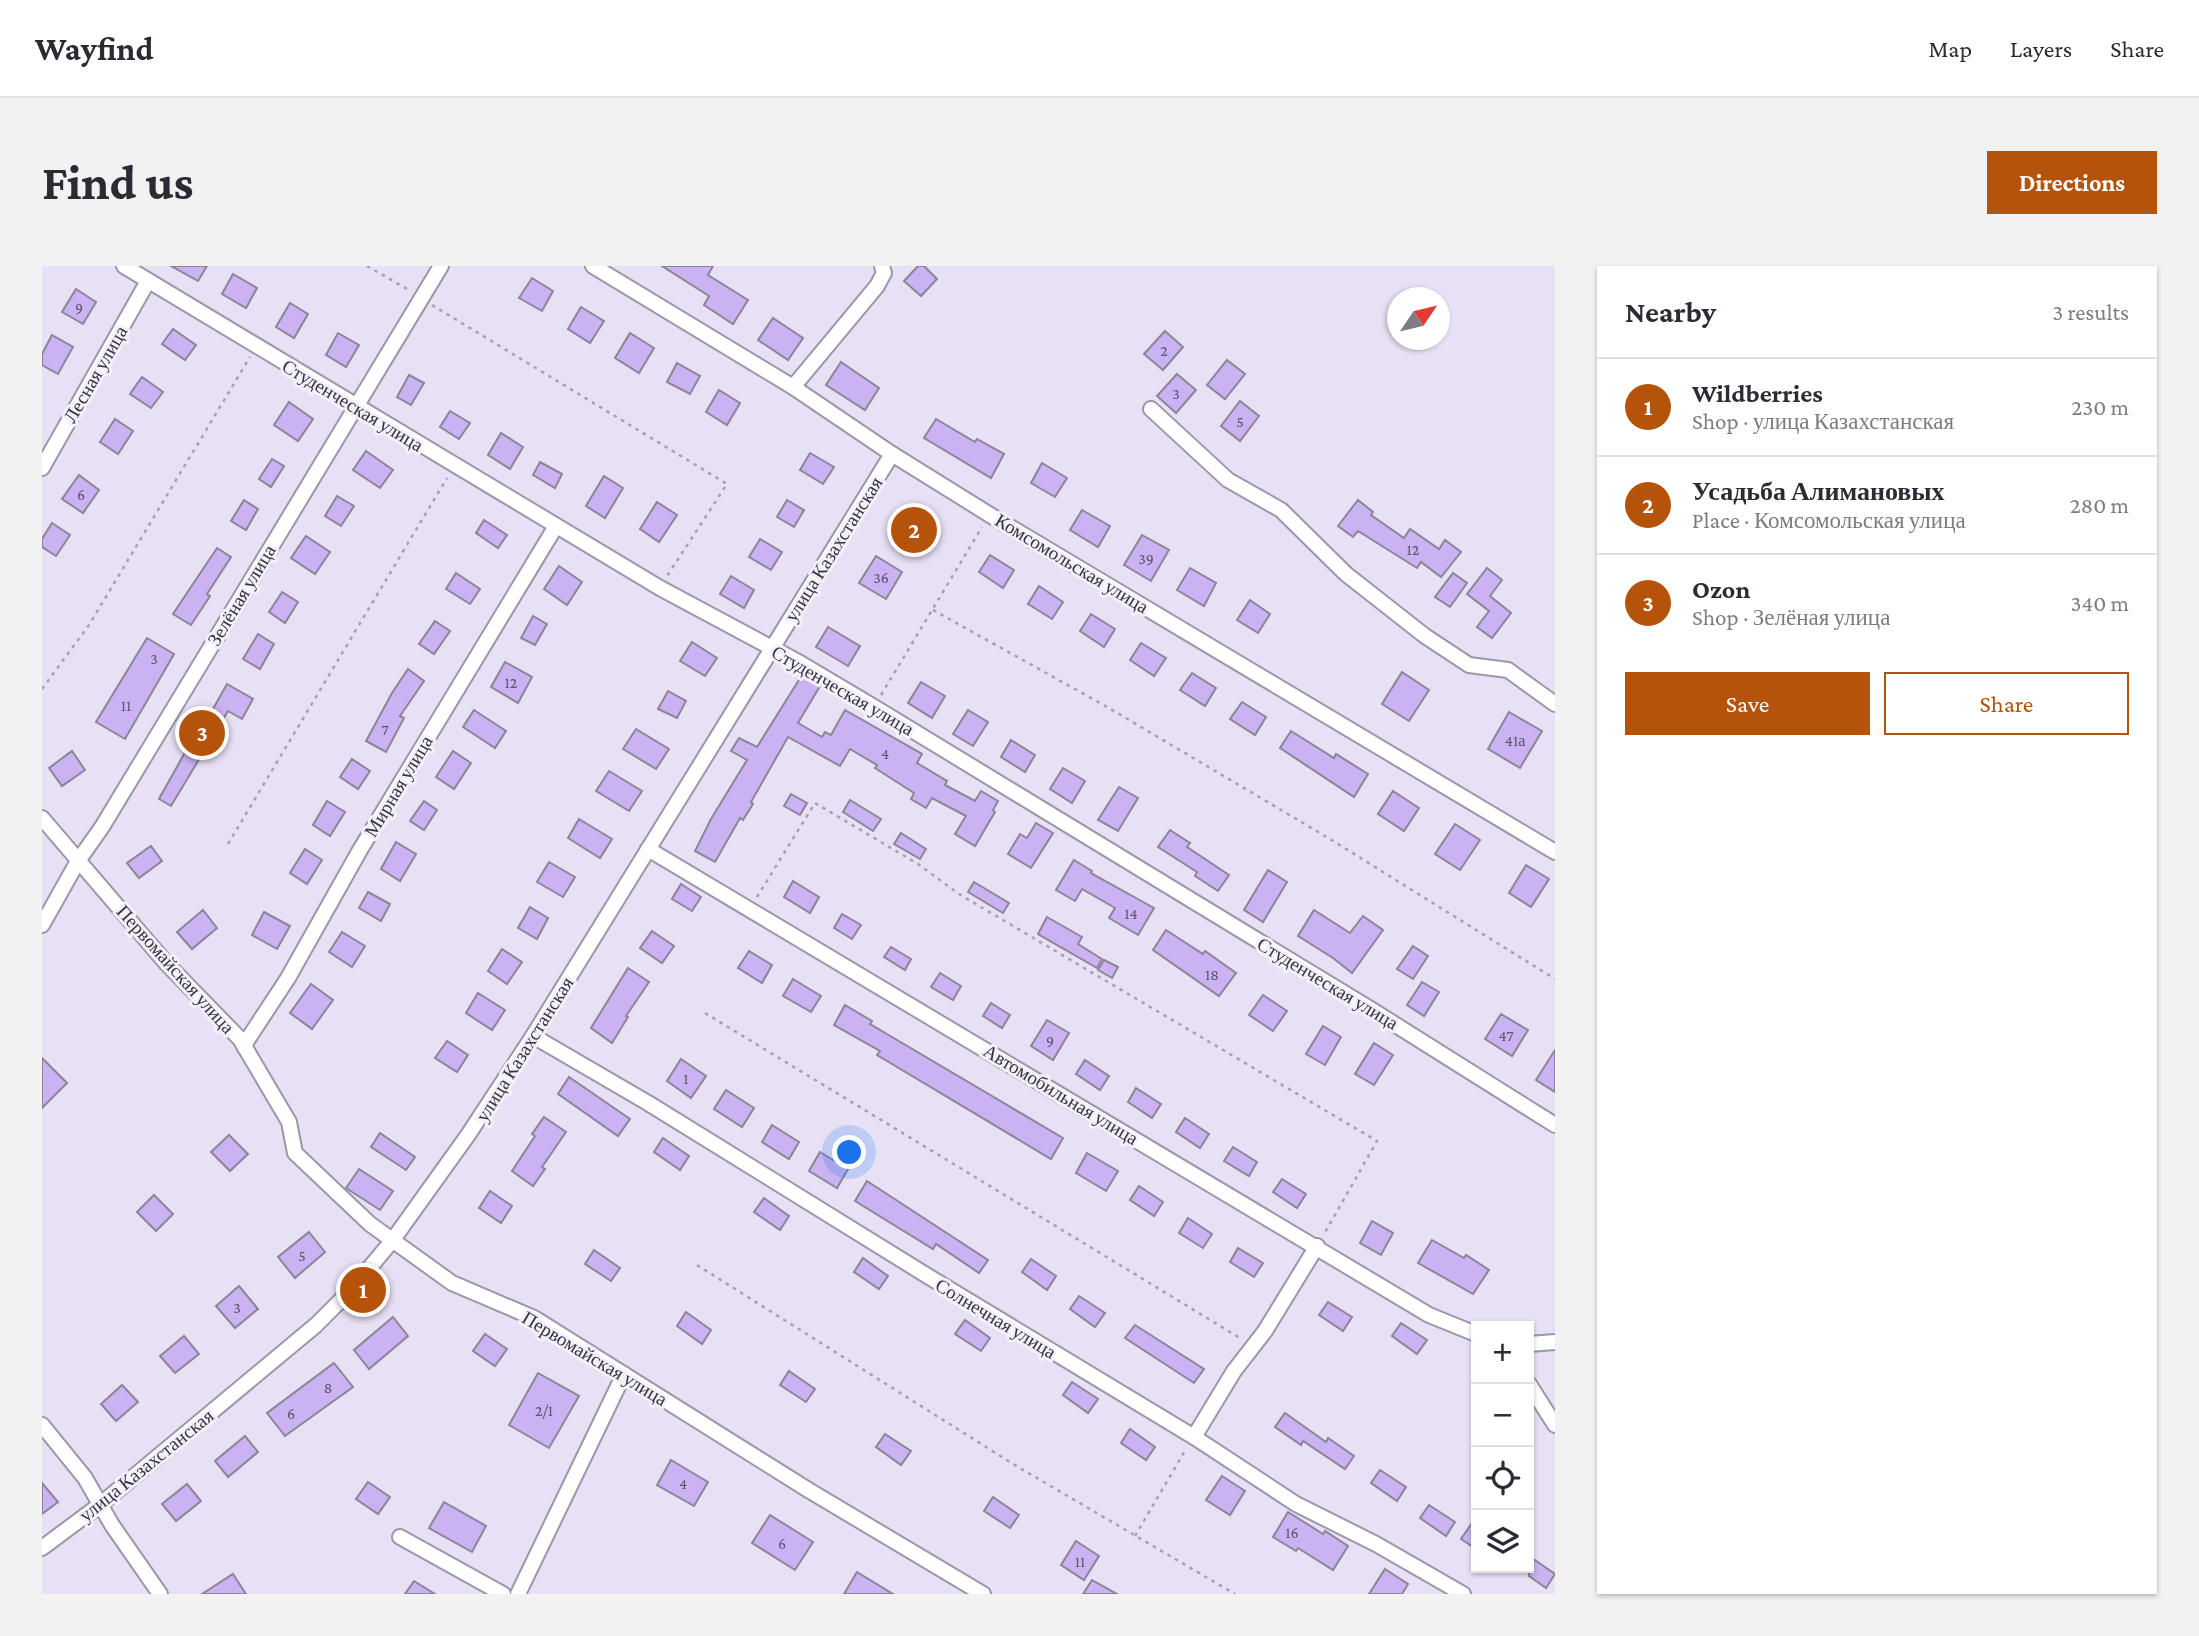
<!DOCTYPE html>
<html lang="en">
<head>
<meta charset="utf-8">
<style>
  body { margin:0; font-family:"Crimson Pro",serif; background:#f2f2f3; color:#2b2b33 }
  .controls { position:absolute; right:21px; bottom:21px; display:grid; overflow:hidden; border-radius:0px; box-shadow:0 2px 5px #0004 }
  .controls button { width:63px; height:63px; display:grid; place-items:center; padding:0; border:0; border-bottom:2px solid #e1e1e2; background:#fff; color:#2b2b33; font:35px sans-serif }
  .compass { position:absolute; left:1345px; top:21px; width:63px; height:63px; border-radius:50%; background:#fff; box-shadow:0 2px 5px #0004; rotate:55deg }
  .you { position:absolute; left:808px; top:887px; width:24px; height:24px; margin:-18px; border:5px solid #fff; border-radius:50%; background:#1a73e8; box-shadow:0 0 0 10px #1a73e833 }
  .badge { display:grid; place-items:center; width:46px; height:46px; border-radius:50%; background:#b45309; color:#fff; font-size:23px; font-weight:700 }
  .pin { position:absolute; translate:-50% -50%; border:4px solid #fff; box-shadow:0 2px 7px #0006 }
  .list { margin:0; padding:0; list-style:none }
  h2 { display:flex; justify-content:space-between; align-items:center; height:91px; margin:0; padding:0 28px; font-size:30px }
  h2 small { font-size:23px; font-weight:400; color:#7c7c81 }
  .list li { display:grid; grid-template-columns:46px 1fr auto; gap:21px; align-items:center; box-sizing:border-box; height:98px; padding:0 28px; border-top:2px solid #e1e1e2 }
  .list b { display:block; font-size:26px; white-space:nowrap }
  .list p { margin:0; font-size:23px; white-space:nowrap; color:#7c7c81 }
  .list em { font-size:23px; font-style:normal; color:#7c7c81 }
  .actions { display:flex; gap:14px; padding:21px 28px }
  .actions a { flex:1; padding:16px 0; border:2px solid #b45309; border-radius:0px; text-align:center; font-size:24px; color:#b45309 }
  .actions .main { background:#b45309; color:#fff }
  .icon { flex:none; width:38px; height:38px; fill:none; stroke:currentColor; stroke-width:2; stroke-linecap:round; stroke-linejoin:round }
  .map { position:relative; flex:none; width:1513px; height:1328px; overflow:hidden; border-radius:0px }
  header { display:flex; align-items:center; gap:42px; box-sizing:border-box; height:98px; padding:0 35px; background:#fff; border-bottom:2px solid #e1e1e2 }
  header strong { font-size:33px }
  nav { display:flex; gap:38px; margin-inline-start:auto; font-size:24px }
  .intro { display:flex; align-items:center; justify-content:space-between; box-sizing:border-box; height:168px; padding:0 42px }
  h1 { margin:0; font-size:49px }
  .button { padding:18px 32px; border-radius:0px; background:#b45309; color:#fff; font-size:24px; font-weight:700 }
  main { display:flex; gap:42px; padding:0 42px }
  aside { flex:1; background:#fff; border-radius:0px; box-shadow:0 2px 5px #0004 }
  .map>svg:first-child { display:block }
  .building { fill:#cab2f3; stroke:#8b8597; stroke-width:2 }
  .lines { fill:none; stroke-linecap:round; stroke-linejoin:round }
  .minor-casing { stroke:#9c96a8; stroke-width:18 }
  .path { stroke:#a6a0b0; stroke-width:2.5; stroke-dasharray:3.5 5; stroke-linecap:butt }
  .minor { stroke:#fff; stroke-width:14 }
  .labels { text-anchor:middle; stroke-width:6; stroke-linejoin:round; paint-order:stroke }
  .number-label { font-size:16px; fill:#5b5369 }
  .street-label { font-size:19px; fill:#36333b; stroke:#f4f0fc }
</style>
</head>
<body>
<header>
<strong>Wayfind</strong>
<nav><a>Map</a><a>Layers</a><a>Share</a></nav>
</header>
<div class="intro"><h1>Find us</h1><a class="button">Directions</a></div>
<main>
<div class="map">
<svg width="1513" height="1328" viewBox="0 0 1513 1328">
  <rect width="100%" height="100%" fill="#e8e1f5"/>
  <g class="building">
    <polygon points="129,0 165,0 156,15"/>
    <polygon points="620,0 671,0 666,9 706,34 691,58 662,39 667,30"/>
    <polygon points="876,0 882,0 895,13 879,30 862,15"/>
    <polygon points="191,8 215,22 204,42 180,28"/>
    <polygon points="490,12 511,25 500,45 477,32"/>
    <polygon points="34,23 54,36 41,58 20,46"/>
    <polygon points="248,37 266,48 252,72 234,61"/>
    <polygon points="539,41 562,55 548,77 526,63"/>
    <polygon points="731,52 761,72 746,94 716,74"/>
    <polygon points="131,63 154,79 143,94 120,78"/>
    <polygon points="1123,65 1141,81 1121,104 1102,88"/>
    <polygon points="296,67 317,79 304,101 284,89"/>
    <polygon points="588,67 612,82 597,107 573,92"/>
    <polygon points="10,69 31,81 16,108 0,99 0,88"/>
    <polygon points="1185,94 1203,108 1183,133 1165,119"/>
    <polygon points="799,96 837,122 823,144 784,119"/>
    <polygon points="635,97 658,110 648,128 625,116"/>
    <polygon points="1135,108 1154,124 1134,147 1115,130"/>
    <polygon points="367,109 382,117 369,139 355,131"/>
    <polygon points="100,111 121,126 109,142 88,128"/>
    <polygon points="677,124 698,137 685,159 664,146"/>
    <polygon points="1198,135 1217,150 1198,175 1179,160"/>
    <polygon points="247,136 271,153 256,175 232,159"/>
    <polygon points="408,145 428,157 417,173 398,161"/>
    <polygon points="73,153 91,165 76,188 58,176"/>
    <polygon points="894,153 933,176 935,173 962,188 949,212 882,172"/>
    <polygon points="459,167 481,181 468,203 446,189"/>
    <polygon points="324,185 351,204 338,222 311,204"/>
    <polygon points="768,187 792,201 781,218 758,204"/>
    <polygon points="230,193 242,200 229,221 217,213"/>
    <polygon points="498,196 520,208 513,222 491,209"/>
    <polygon points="1000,197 1025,212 1013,231 989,217"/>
    <polygon points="37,209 57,224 41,247 20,233"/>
    <polygon points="562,210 581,222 563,252 544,240"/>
    <polygon points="295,230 312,240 299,260 283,250"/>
    <polygon points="202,234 216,243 204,264 189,255"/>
    <polygon points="745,234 762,244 752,261 735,251"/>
    <polygon points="1316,234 1331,246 1329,249 1362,272 1368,263 1397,283 1403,274 1419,286 1399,311 1379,296 1375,302 1316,265 1311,271 1296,260"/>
    <polygon points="615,236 635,249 617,276 598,263"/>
    <polygon points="866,243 892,259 877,285 851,269"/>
    <polygon points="1040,244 1068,260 1056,281 1028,264"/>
    <polygon points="442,254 465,269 456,282 434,267"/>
    <polygon points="10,257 28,269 14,290 0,281 0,273"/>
    <polygon points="1100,269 1127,284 1109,315 1082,299"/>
    <polygon points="264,270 288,286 273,308 249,292"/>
    <polygon points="718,273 740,286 729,304 707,291"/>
    <polygon points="175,282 189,291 165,328 168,330 149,359 131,348"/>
    <polygon points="948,289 972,304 961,322 937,306"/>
    <polygon points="834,290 860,306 844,333 817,317"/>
    <polygon points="517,300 540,316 525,339 502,323"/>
    <polygon points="1148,302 1174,317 1162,340 1135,324"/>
    <polygon points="1445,302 1460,314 1448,330 1469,347 1450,372 1435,361 1447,345 1425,328"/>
    <polygon points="414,307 438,323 428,338 404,323"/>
    <polygon points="1411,307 1425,317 1408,341 1393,331"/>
    <polygon points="689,310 712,324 702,342 678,328"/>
    <polygon points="997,320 1021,336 1010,353 986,338"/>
    <polygon points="240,326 256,336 243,357 227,346"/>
    <polygon points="1208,334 1228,348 1216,367 1195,354"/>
    <polygon points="1049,348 1073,363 1062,381 1038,365"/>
    <polygon points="491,350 505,358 493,379 479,372"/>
    <polygon points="393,355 408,365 392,388 377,378"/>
    <polygon points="786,361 818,380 806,400 774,381"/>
    <polygon points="216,368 232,378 218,403 201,393"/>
    <polygon points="105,372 132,388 83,473 54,456"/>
    <polygon points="650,376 675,392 663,410 638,395"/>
    <polygon points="1099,377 1124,392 1112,410 1088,394"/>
    <polygon points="463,396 490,411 476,437 449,421"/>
    <polygon points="366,403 382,415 358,450 362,452 344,486 324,475 350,427"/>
    <polygon points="1360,406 1387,424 1367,455 1340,438"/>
    <polygon points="1150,407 1174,422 1163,440 1138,424"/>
    <polygon points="760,409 778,420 756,457 780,471 783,466 789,469 803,444 880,488 875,497 905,515 903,519 933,535 939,525 956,535 951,544 953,546 933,580 913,568 924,550 890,532 884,542 869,533 872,527 833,502 835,499 808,483 798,500 746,471 709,536 711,538 701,554 698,552 673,596 653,585 669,553 705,494 689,485 697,472 715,481"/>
    <polygon points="879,416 903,430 890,452 866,437"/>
    <polygon points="185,418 211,433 200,453 186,445 129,540 117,533 160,456 163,457"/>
    <polygon points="626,425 644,435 635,452 616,443"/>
    <polygon points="1200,436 1224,451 1213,469 1188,453"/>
    <polygon points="432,444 464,465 453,482 421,461"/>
    <polygon points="926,444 946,456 931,480 911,468"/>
    <polygon points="1467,446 1500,465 1478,502 1446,483"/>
    <polygon points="594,463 627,483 614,503 581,483"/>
    <polygon points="1249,465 1292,492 1294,488 1326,508 1312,531 1238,482"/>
    <polygon points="969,474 993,489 983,506 959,491"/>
    <polygon points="30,485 43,504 20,520 7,502"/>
    <polygon points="411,485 429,497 412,523 394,511"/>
    <polygon points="310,493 328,505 316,523 298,511"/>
    <polygon points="1021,502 1043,515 1030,537 1008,523"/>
    <polygon points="567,505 600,525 587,545 554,525"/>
    <polygon points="1077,521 1096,532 1076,565 1056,554"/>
    <polygon points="1351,525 1377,542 1362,565 1336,548"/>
    <polygon points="749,528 765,537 758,549 742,540"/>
    <polygon points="808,534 839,553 831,565 801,546"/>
    <polygon points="285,535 303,546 288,570 271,559"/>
    <polygon points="382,535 395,544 382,564 368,555"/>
    <polygon points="537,553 570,573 558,592 526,572"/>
    <polygon points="994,557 1011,567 989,602 966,588 978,568 985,572"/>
    <polygon points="1413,558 1438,574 1418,604 1393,588"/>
    <polygon points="1128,564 1148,577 1145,581 1187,609 1176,625 1153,610 1155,606 1116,581"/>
    <polygon points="859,567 884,583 878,593 852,578"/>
    <polygon points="354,576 374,588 358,615 339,603"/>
    <polygon points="109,580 120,595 97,612 85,597"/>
    <polygon points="263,583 280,594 265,618 248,607"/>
    <polygon points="1032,594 1050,605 1049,607 1112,642 1096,669 1067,652 1073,642 1040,623 1033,635 1014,624"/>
    <polygon points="507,596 533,611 521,631 495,616"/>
    <polygon points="1484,599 1507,613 1489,641 1467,627"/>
    <polygon points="1226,604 1245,616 1221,656 1202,644"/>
    <polygon points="751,615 777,631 768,647 742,631"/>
    <polygon points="932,616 967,637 961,647 926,626"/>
    <polygon points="639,618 659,631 650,645 630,633"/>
    <polygon points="326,626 348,638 339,655 317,642"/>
    <polygon points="488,641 506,652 495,673 476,662"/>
    <polygon points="161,644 175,662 150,683 135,666"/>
    <polygon points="1272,644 1308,667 1321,650 1341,664 1310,707 1291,692 1256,670"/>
    <polygon points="222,646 248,660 235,683 210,669"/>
    <polygon points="800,648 819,659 810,673 792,662"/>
    <polygon points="1005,651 1040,671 1036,678 1060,693 1055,702 996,668"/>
    <polygon points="1124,664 1161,688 1163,685 1194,707 1177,730 1111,684"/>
    <polygon points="610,665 632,680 620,697 598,682"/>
    <polygon points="300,666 323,680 310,701 287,686"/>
    <polygon points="1371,680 1386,690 1371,713 1355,703"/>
    <polygon points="849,681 869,693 863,704 842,691"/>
    <polygon points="460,683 480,696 465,718 446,705"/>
    <polygon points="707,685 730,699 720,717 696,702"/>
    <polygon points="1062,694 1076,701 1070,712 1056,704"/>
    <polygon points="586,702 607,716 584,750 586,751 570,777 549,762"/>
    <polygon points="898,707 919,720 911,734 889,721"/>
    <polygon points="751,713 779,730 769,746 741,730"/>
    <polygon points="1380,716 1397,726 1382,750 1365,739"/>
    <polygon points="269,718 291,734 270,763 248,747"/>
    <polygon points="436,727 463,744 450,764 424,747"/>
    <polygon points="1221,729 1245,745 1231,765 1207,749"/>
    <polygon points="949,737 968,749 960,762 941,750"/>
    <polygon points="803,739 830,755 828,758 1021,872 1009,893 835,789 838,785 792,759"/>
    <polygon points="1459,748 1486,764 1470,790 1443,773"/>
    <polygon points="1005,754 1027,767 1011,794 989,780"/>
    <polygon points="1281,760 1299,771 1283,799 1264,788"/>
    <polygon points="405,775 426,789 415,806 393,792"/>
    <polygon points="1332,777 1351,789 1332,819 1313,808"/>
    <polygon points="1513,784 1513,826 1494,814"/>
    <polygon points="0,792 25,817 0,842"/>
    <polygon points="639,793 664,810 649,832 625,815"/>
    <polygon points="1043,794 1067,810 1058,824 1034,808"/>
    <polygon points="527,811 588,853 576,870 516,828"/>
    <polygon points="1094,822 1119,838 1110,852 1086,836"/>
    <polygon points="684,824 712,842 700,861 672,843"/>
    <polygon points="502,851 524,866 500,901 503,903 491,920 470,905 493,870 490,868"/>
    <polygon points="1143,852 1167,868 1158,882 1134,866"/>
    <polygon points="730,859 757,876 747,893 720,876"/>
    <polygon points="338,867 373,891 364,904 329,881"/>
    <polygon points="187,869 206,888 188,905 169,886"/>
    <polygon points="621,872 647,890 638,904 612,886"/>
    <polygon points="1191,881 1215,896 1207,910 1182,895"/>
    <polygon points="778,886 806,903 795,922 767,905"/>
    <polygon points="1045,887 1076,905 1064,925 1034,907"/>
    <polygon points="317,903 351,925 338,944 304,922"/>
    <polygon points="1240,913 1264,928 1255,942 1231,926"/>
    <polygon points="825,915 946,994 937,1007 894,978 891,983 813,935"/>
    <polygon points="1097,920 1121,936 1112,950 1088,934"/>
    <polygon points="448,925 470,940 459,957 437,942"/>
    <polygon points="112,929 131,948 114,965 95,946"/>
    <polygon points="722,932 747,950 738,964 712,946"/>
    <polygon points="1146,952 1170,968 1161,982 1137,967"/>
    <polygon points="1330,955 1351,967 1339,989 1318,977"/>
    <polygon points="267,966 283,986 253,1012 236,991"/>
    <polygon points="1390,974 1422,992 1424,989 1447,1004 1431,1028 1376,997"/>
    <polygon points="1196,982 1221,997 1212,1011 1188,996"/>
    <polygon points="552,984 578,1002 569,1015 543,998"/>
    <polygon points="821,992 846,1010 837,1023 812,1006"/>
    <polygon points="989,993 1014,1010 1005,1024 980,1006"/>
    <polygon points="197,1020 216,1043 193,1062 174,1040"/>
    <polygon points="1037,1030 1063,1047 1053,1061 1028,1043"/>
    <polygon points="1286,1036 1310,1051 1301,1065 1277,1049"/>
    <polygon points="644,1046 669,1064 660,1078 635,1060"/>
    <polygon points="351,1051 366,1070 327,1103 312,1084"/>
    <polygon points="923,1054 948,1072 939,1085 913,1068"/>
    <polygon points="1359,1057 1385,1074 1375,1088 1350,1070"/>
    <polygon points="1093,1059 1162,1103 1152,1117 1083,1072"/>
    <polygon points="443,1068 465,1083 453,1100 431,1085"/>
    <polygon points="142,1070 157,1088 133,1107 118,1090"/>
    <polygon points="292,1097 311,1121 243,1170 225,1147"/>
    <polygon points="747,1105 773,1123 764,1136 738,1119"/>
    <polygon points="496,1107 537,1130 507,1182 467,1159"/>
    <polygon points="1030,1116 1056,1133 1046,1147 1021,1129"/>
    <polygon points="80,1119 96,1136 74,1155 59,1138"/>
    <polygon points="1243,1147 1284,1176 1286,1172 1312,1190 1303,1203 1261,1175 1259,1179 1233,1161"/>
    <polygon points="1088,1163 1113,1181 1104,1194 1079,1177"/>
    <polygon points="843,1168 869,1185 859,1199 834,1181"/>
    <polygon points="203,1170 216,1186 186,1211 173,1195"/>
    <polygon points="629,1194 666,1216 652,1240 615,1219"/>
    <polygon points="1338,1204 1364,1221 1355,1235 1329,1217"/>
    <polygon points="1180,1210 1203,1225 1188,1249 1164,1234"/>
    <polygon points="326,1216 348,1231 336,1248 314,1233"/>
    <polygon points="0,1217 16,1236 0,1248"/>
    <polygon points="145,1218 159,1235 134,1255 120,1238"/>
    <polygon points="951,1231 977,1249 968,1262 942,1245"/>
    <polygon points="402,1236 444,1260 430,1286 387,1262"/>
    <polygon points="1387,1239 1413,1256 1404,1270 1378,1252"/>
    <polygon points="1246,1246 1281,1268 1283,1265 1306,1280 1291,1304 1256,1282 1254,1285 1231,1271"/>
    <polygon points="728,1249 771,1276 753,1304 710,1277"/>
    <polygon points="1434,1251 1434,1283 1419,1273"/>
    <polygon points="1034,1275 1057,1290 1042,1314 1019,1299"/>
    <polygon points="1487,1290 1513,1308 1504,1322 1487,1310"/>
    <polygon points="1343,1303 1366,1318 1360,1328 1327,1328"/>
    <polygon points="815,1306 851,1328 802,1328"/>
    <polygon points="191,1308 204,1328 160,1328"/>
    <polygon points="1050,1314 1075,1328 1041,1328"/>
    <polygon points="372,1315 393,1328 363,1328"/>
  </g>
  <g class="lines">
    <g class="minor-casing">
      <g id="minor">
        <polyline points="82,0 618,322 758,397 832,441 1330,744 1513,859"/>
        <polyline points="551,0 751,121 850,188 948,249 1513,586"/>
        <polyline points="751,121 835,20 842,7 840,0"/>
        <polyline points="1109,143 1186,214 1239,244 1304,308 1383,370 1427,399 1466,404 1513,438"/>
        <polyline points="0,202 106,15"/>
        <polyline points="0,552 124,697 198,773 247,856 253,887 328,958 410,1017 492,1052 768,1225 941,1328"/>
        <polyline points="606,583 1387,1049 1434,1068"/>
        <polyline points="0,659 36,595 60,561 399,0"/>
        <polyline points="491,770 606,837 884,1009 1152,1171 1254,1238 1334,1278 1421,1328"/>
        <polyline points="203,782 204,776 246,712 318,584 514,260"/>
        <polyline points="1487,1078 1513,1076"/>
        <polyline points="1487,1118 1513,1159"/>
        <polyline points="0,1159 43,1212 70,1259 118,1328"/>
        <polyline points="1152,1171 1192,1105 1223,1065 1275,980"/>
        <polyline points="358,1271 461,1328"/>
        <polyline points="0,1282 59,1238 274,1059 309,1024 350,975 426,869 491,770 850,188"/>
        <polyline points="476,1328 582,1108"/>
      </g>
    </g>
    <g class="path">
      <polyline points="325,0 367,24"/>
      <polyline points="390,39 685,218 625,310"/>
      <polyline points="891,344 1067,442 1288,573 1513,713"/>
      <polyline points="0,423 47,359 208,91"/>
      <polyline points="839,429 940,261"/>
      <polyline points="186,578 405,212"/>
      <polyline points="715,631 773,537 876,598 917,628 1335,875 1281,970"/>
      <polyline points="663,747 1198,1072"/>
      <polyline points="655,999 971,1198 1193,1328"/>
      <polyline points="1093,1270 1144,1183"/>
    </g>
    <use href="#minor" class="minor"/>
  </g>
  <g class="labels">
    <g class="number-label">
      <text x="37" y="47">9</text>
      <text x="1122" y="90">2</text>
      <text x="1134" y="133">3</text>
      <text x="1198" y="161">5</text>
      <text x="39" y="234">6</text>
      <text x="1371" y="289">12</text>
      <text x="1104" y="298">39</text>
      <text x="839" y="317">36</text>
      <text x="112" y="398">3</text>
      <text x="469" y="422">12</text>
      <text x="84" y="445">11</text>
      <text x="343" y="469">7</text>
      <text x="1473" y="480">41а</text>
      <text x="843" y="493">4</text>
      <text x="1089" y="653">14</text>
      <text x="1170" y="714">18</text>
      <text x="1464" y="775">47</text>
      <text x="1008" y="780">9</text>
      <text x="644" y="818">1</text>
      <text x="260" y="995">5</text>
      <text x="195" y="1047">3</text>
      <text x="286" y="1127">8</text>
      <text x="502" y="1150">2/1</text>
      <text x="249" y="1153">6</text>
      <text x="641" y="1223">4</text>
      <text x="1250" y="1272">16</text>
      <text x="740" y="1283">6</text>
      <text x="1038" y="1301">11</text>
    </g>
    <g class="street-label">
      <text transform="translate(53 108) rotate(-60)" y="7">Лесная улица</text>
      <text transform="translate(311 139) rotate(31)" y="7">Студенческая улица</text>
      <text transform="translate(791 283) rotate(-58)" y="7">улица Казахстанская</text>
      <text transform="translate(1030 297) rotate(31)" y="7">Комсомольская улица</text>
      <text transform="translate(199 329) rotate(-59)" y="7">Зелёная улица</text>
      <text transform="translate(801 424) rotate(30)" y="7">Студенческая улица</text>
      <text transform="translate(356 520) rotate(-59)" y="7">Мирная улица</text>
      <text transform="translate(134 703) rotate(48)" y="7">Первомайская улица</text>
      <text transform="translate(1286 717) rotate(31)" y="7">Студенческая улица</text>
      <text transform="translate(482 783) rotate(-58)" y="7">улица Казахстанская</text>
      <text transform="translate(1019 828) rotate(31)" y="7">Автомобильная улица</text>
      <text transform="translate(954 1052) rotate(31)" y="7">Солнечная улица</text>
      <text transform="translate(553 1092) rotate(31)" y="7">Первомайская улица</text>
      <text transform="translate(104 1199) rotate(-39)" y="7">улица Казахстанская</text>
    </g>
  </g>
</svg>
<div class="controls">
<button>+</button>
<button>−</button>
<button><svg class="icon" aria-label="locate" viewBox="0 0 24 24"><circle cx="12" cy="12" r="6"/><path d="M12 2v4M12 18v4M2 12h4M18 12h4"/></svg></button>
<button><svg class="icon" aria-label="layers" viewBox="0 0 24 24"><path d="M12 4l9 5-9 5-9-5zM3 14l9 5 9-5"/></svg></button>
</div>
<svg class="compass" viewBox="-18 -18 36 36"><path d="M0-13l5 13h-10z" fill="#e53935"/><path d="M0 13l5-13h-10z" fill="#7c7c81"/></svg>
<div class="you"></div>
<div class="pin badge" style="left:321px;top:1024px">1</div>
<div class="pin badge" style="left:872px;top:264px">2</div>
<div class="pin badge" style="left:160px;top:467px">3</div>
</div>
<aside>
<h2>Nearby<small>3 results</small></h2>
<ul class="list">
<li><span class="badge">1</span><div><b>Wildberries</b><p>Shop · улица Казахстанская</p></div><em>230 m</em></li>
<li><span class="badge">2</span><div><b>Усадьба Алимановых</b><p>Place · Комсомольская улица</p></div><em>280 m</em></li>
<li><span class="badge">3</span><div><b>Ozon</b><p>Shop · Зелёная улица</p></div><em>340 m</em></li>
</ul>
<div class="actions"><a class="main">Save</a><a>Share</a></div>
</aside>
</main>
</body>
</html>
